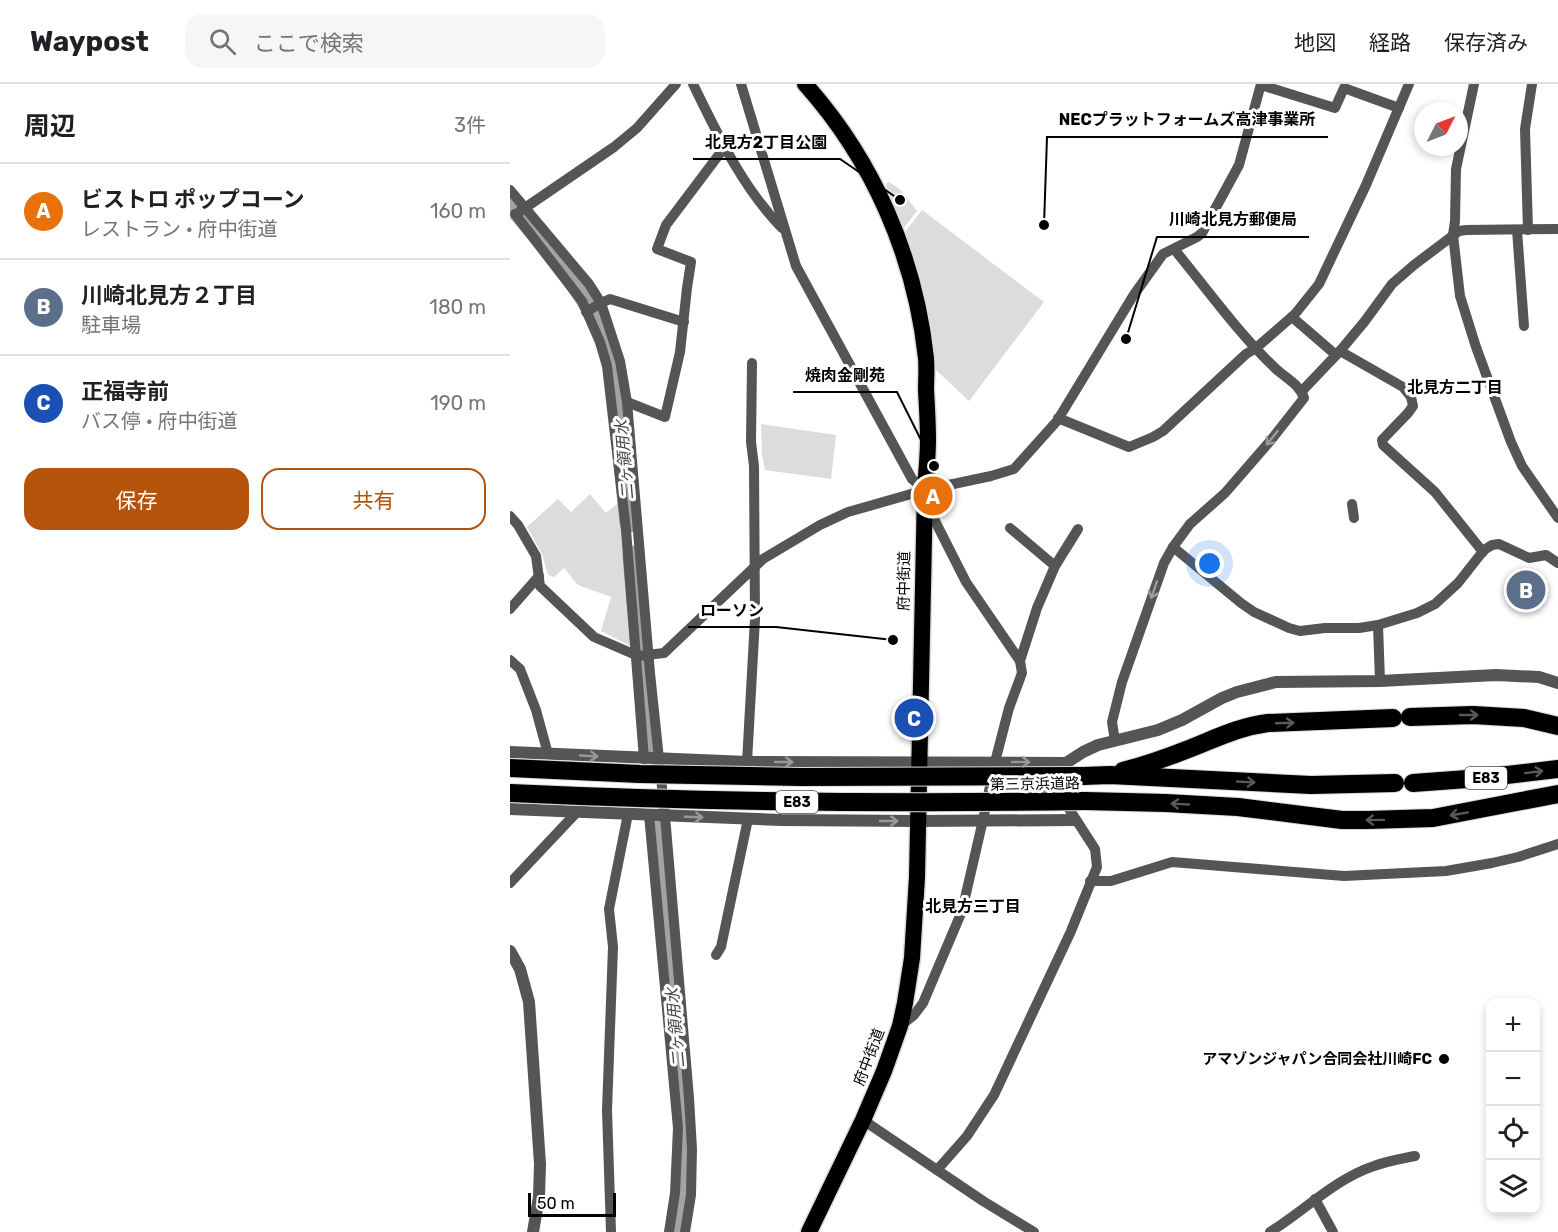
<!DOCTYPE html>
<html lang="ja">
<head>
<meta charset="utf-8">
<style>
  body { margin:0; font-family:Rubik,"Noto Sans JP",sans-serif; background:#f6f6f6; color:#202124 }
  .controls { position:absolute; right:18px; bottom:18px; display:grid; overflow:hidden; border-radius:12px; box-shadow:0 3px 9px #0003 }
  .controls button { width:54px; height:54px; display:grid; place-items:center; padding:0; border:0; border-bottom:2px solid #e0e0e0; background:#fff; color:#202124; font:30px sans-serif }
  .compass { position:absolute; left:904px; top:18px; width:54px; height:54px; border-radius:50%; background:#fff; box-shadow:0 3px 9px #0003; rotate:48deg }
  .scale { position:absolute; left:18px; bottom:15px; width:88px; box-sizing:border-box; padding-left:6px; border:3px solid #000; border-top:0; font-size:16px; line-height:21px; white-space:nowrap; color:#000; -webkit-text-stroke:4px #fff; paint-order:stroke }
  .you { position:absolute; left:700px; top:480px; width:21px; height:21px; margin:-15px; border:4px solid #fff; border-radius:50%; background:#1a73e8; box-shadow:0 0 0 9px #1a73e833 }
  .badge { display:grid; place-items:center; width:39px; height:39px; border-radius:50%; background:#b45309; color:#fff; font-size:20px; font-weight:700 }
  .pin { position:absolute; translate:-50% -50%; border:3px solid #fff; box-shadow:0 2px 6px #0006 }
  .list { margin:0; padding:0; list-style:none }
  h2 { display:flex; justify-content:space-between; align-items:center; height:78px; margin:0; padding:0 24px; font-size:26px }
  h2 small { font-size:20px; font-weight:400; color:#757577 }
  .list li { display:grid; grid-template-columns:39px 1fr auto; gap:18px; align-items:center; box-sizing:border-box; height:96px; padding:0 24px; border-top:2px solid #e0e0e0 }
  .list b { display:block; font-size:22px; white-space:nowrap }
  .list p { margin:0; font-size:20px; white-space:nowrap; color:#757577 }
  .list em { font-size:20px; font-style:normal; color:#757577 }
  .actions { display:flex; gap:12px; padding:18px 24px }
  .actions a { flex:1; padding:14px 0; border:2px solid #b45309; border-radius:18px; text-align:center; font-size:21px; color:#b45309 }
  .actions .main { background:#b45309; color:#fff }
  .icon { flex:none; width:33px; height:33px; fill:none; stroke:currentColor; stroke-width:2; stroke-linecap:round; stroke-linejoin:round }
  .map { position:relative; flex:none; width:1048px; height:1148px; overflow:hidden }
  header { display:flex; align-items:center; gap:36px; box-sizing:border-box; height:84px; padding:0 30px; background:#fff; border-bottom:2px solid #e0e0e0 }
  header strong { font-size:28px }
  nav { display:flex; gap:33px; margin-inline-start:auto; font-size:21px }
  .search { width:420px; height:54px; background:#f6f6f6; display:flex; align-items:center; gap:15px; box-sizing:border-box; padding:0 21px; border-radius:18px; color:#757577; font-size:22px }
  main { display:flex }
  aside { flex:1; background:#fff }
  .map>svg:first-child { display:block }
  .green { fill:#dcdcdc }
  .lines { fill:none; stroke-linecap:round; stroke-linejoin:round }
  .river { stroke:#a3a3a3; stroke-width:21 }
  .trunk-casing { stroke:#dbdbdb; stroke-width:19 }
  .motorway-casing { stroke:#dbdbdb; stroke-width:20 }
  .minor { stroke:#555; stroke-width:10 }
  .tertiary { stroke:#555; stroke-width:12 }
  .trunk { stroke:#000; stroke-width:16 }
  .motorway { stroke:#000; stroke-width:18 }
  .motorway-bridge-casing { stroke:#dbdbdb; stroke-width:20; stroke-linecap:butt }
  .motorway-bridge { stroke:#000; stroke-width:18 }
  .oneway { stroke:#999 }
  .oneway2 { stroke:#595959 }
  .poi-dot { fill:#000; stroke:#fff; stroke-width:2 }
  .labels { text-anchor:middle; stroke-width:6; stroke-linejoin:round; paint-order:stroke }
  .shield { fill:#fff; stroke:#4c4c4c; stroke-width:1.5 }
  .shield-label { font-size:14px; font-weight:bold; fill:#000 }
  .street-label { font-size:15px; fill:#000; stroke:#fff }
  .poi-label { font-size:15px; font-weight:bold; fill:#000; stroke:#fff; text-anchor:end }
  .neighbourhood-label { font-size:16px; font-weight:bold; fill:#000; stroke:#fff }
  .water-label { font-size:16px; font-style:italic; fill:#444; stroke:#fff }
  .leader { fill:none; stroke:#000; stroke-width:2 }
  .callout-dot { fill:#000; stroke:#fff; stroke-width:2 }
  .callout-label { font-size:16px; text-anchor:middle; font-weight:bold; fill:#000; stroke:#fff; stroke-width:6; stroke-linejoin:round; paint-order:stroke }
</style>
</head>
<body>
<header>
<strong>Waypost</strong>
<div class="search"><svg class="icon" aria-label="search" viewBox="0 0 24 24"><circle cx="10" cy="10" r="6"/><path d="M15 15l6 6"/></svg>ここで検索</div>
<nav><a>地図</a><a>経路</a><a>保存済み</a></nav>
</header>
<main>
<aside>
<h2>周辺<small>3件</small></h2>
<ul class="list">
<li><span class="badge" style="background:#e8710a">A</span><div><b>ビストロ ポップコーン</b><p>レストラン · 府中街道</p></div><em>160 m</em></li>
<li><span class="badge" style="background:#5c6f8a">B</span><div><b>川崎北見方２丁目</b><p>駐車場</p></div><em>180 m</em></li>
<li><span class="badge" style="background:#1a4fb4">C</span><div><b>正福寺前</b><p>バス停 · 府中街道</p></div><em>190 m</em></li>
</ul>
<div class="actions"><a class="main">保存</a><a>共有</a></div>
</aside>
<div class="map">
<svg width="1048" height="1148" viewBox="0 0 1048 1148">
  <rect width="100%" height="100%" fill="#fff"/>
  <g class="green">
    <path d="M378 98C390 102 399 117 407 127L393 145 377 105 376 101Z"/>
    <polygon points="412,126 534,218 459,317 426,286 416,219 409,189 395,148"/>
    <polygon points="251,340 326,351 321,395 255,386 252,371"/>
    <polygon points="80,410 96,429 109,418 122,563 91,547 101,513 68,501 54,484 44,493 38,491 32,470 17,443 48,415 61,428"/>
  </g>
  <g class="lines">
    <g class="river">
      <path d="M0 117C27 151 57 183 79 220 92 242 99 266 105 290L120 438"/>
      <polyline points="123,472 140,666"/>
      <polyline points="146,739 173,1027 175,1070 174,1109 167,1148"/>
    </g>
    <g class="trunk-casing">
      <path id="trunk" d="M295 0C363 76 405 172 416 274 417 285 416 295 416 306 417 323 418 339 418 356 418 373 416 389 415 406L407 793 402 874 395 919 390 942 374 987 353 1036 299 1148"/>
    </g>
    <g class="motorway-casing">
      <g id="motorway">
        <polyline points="900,633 963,631 1014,634 1048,642"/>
        <path d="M613 687C635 681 656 674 676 666 705 655 727 643 758 639L883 634"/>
        <polyline points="573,692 600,691 801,701 885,699"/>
        <polyline points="903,699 971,694 1048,685"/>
        <polyline points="575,717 656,719 728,723 832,736 858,736 923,734 1048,710"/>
      </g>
    </g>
    <g class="minor">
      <path d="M183 0C208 51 232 103 272 144"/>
      <polyline points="231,0 286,182 402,395 415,406"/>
      <polyline points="964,0 946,85 945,137 943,151 950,212 966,263 1001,358 1012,382 1048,434"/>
      <polyline points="751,1 825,24 834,4 889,24"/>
      <polyline points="0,106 79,200 91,219 110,277 117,318 140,589 155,732 179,1014 182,1065 181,1111 175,1148"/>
      <polyline points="9,128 104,63 127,44 166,0"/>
      <polyline points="5,130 72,217 90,258 97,282 116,446 134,675"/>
      <polyline points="1007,146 1014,242"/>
      <polyline points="1018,146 1015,45 1022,0"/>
      <polyline points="76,228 91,219 100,215 174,238"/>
      <polyline points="782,233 826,271"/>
      <polyline points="830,267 893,303 901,313 903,322 898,329 872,356 873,361 925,408 973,468"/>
      <polyline points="792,307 830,267 855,237 882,200 904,181 949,147 956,146 1048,145"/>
      <polyline points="117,318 155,333 170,268 177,204 181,178 147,165 156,141 214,64"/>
      <polyline points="548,334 619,363 643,353 653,347 736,270 746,264 785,230 809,200 856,101 899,0"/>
      <polyline points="842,420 844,434"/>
      <polyline points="0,432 8,441 26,472 30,502 84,553 128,572 154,569 253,475 310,441 338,428 415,406 481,392 504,385 547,337 623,212 653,170 687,153 692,149 729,81 751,0"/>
      <polyline points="500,444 545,482"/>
      <polyline points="663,463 731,519 744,528 779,544 790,547 815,544 849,544 868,541 907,529 925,520 948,499 974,466 982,461 989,460 1019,474 1036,471 1048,479"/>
      <polyline points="0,525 29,492"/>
      <polyline points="868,541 870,597"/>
      <polyline points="0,576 10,585 26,626 38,670"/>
      <polyline points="510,577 527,524 545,482 568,445"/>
      <path d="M605 657 602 638 612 598 654 479 663 463 680 440 715 409 761 356 794 314C790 301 776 294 766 285 728 249 697 205 664 165"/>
      <polyline points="237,678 245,535 244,382 241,358 242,279"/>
      <polyline points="139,731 168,1044 165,1109 159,1148"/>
      <polyline points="580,797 601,797 662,778 834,792 936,787 982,779 1008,773 1048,760"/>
      <polyline points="0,799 67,728"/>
      <polyline points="206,871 211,863 238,735"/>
      <polyline points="390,942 404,931 413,919 452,827 473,736 485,678 499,624 512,589 510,577 456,498 423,433 414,429"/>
      <polyline points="353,1036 473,1117 524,1148"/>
      <polyline points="427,1086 457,1052 484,1011 561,847 587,783 585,765 552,714"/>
      <polyline points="805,1115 823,1148"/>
      <polyline points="101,1148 97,1026 103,863 99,825 118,730"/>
      <path d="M760 1148C794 1127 825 1095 864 1082 877 1077 891 1075 905 1072"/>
    </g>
    <g class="tertiary">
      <polyline points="0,668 237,678 556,679"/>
      <polyline points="536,692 573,668 588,661 648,646 672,636 712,614 727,608 766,598 870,597 986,591 1029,593 1048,599"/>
      <path d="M529 711C550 711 551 703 557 686"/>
      <polyline points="0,725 271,736 408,737 565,736"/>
      <polyline points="0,867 10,885 19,918 30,1080 29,1113 23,1148"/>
    </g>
    <use href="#trunk" class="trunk"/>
    <use href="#motorway" class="motorway"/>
    <g class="motorway-bridge-casing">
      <g id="motorway-bridge">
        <polyline points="0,684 130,690 291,693 573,692"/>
        <path d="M0 709C192 718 383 720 575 717"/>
      </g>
    </g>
    <use href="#motorway-bridge" class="motorway-bridge"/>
  </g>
  <defs><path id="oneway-shaft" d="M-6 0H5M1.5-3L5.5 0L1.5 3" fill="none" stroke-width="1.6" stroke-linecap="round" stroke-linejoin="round" transform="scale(1.5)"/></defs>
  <g class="oneway">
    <use href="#oneway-shaft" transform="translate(762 354) rotate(129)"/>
    <use href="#oneway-shaft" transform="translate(644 506) rotate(109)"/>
    <use href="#oneway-shaft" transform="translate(79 672) rotate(3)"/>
    <use href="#oneway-shaft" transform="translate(274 678)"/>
    <use href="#oneway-shaft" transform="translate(511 678) rotate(1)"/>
    <use href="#oneway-shaft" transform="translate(184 733) rotate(2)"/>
    <use href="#oneway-shaft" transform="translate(379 737)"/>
  </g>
  <g class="oneway2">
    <use href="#oneway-shaft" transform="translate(959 631)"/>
    <use href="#oneway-shaft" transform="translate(775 639) rotate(-2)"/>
    <use href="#oneway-shaft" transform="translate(1024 688) rotate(-7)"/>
    <use href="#oneway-shaft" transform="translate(736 698) rotate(3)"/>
    <use href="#oneway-shaft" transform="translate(670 720) rotate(-177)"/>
    <use href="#oneway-shaft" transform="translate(949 730) rotate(170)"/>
    <use href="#oneway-shaft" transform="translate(865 736) rotate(179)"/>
  </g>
  <circle class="poi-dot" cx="934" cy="975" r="6"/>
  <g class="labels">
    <g class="shield">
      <rect x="955" y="683" width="42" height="22" rx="4.5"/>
      <rect x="266" y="707" width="42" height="22" rx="4.5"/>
    </g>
    <g class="shield-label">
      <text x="976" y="699">E83</text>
      <text x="287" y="723">E83</text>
    </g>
    <g class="street-label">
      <text transform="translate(394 497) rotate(-89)" y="5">府中街道</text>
      <text transform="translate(525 700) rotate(-1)" y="5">第三京浜道路</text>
      <text transform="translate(359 973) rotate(-69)" y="5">府中街道</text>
    </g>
    <g class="poi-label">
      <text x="922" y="980">アマゾンジャパン合同会社川崎FC</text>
    </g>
    <g class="neighbourhood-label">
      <text x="945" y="309">北見方二丁目</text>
      <text x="463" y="828">北見方三丁目</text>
    </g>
    <g class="water-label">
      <text transform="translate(114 376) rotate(-95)" y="6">二ヶ領用水</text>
      <text transform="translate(165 944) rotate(-95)" y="6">二ヶ領用水</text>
    </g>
  </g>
  <path class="leader" d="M534 141L537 53H818M390 116L330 75H183M616 255L647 153H799M424 382L387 308H283M383 556L266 543H178"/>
  <g class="callout-dot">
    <circle cx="534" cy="141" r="6"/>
    <circle cx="390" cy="116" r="6"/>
    <circle cx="616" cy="255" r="6"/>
    <circle cx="424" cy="382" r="6"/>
    <circle cx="383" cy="556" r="6"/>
  </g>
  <g class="callout-label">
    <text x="677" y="41">NECプラットフォームズ高津事業所</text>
    <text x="256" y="64">北見方2丁目公園</text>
    <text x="723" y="141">川崎北見方郵便局</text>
    <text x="335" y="297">焼肉金剛苑</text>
    <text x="222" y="532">ローソン</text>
  </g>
</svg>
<div class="controls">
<button>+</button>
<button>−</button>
<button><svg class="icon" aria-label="locate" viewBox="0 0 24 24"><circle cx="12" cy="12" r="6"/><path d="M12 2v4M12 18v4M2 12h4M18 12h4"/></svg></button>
<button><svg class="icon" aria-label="layers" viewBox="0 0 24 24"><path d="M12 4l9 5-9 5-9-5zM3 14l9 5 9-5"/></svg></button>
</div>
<svg class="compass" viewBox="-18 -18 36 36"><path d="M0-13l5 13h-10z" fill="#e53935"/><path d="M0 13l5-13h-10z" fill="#757577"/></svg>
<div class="scale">50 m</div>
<div class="you"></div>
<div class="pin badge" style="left:423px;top:412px;background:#e8710a">A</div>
<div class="pin badge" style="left:1016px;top:506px;background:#5c6f8a">B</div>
<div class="pin badge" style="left:404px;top:634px;background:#1a4fb4">C</div>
</div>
</main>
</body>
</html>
